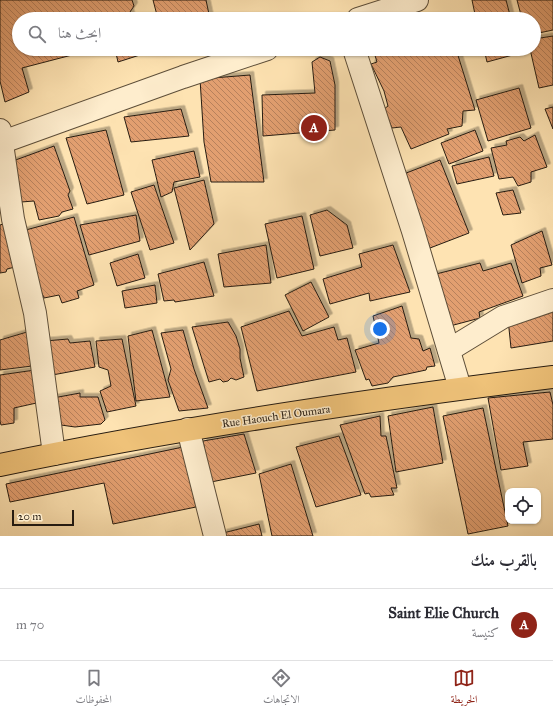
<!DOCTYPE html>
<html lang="ar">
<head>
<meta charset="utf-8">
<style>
  body { margin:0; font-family:"IM FELL Great Primer",Amiri,serif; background:#f2f2f3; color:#2b2b33; direction:rtl }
  .controls { position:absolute; right:12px; bottom:12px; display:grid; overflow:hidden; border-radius:8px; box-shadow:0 1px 3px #0004 }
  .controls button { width:36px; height:36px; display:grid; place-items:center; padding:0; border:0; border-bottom:1px solid #e1e1e2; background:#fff; color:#2b2b33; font:20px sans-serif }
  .scale { position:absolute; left:12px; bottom:10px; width:62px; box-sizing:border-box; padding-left:4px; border:2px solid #271c11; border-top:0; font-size:11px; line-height:14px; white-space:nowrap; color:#271c11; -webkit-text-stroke:3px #feedcd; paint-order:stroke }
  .you { position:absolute; left:380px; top:329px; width:14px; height:14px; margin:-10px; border:3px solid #fff; border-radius:50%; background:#1a73e8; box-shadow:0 0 0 6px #1a73e833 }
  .badge { display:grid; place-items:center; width:26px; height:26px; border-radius:50%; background:#8f2418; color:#fff; font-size:13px; font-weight:700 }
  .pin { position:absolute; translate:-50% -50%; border:2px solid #fff; box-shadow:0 1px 4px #0006 }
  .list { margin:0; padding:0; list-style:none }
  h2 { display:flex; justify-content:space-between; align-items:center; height:52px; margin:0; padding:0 16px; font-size:17px }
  h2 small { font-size:13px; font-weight:400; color:#7c7c81 }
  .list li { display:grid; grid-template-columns:26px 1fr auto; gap:12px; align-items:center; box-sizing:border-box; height:72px; padding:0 16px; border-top:1px solid #e1e1e2 }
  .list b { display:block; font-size:15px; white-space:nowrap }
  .list p { margin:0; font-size:13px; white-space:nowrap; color:#7c7c81 }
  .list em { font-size:13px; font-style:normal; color:#7c7c81 }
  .icon { flex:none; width:22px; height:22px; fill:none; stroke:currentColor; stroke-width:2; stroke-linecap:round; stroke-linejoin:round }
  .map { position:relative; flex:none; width:553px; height:536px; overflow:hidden; direction:ltr }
  .search { position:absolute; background:#fff; box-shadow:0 1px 3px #0004; left:12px; right:12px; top:12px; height:44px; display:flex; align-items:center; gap:10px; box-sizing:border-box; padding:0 14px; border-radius:22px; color:#7c7c81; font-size:15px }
  .sheet { height:124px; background:#fff }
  nav { display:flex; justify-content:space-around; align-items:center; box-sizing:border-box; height:56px; border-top:1px solid #e1e1e2; background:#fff; font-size:11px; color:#7c7c81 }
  nav a { display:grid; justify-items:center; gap:2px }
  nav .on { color:#8f2418 }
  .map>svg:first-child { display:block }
  .building { fill:url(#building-back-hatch); stroke:#271c11; filter:url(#shadow) }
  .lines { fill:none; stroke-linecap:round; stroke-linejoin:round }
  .minor-casing { stroke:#5d4e39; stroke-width:24 }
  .major-casing { stroke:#271c11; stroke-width:24 }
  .minor { stroke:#feedcd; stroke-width:22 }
  .major { stroke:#efc279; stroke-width:22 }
  .labels { text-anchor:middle; stroke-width:3; stroke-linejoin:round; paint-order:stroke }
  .street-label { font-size:11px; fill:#271c11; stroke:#feedcd }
</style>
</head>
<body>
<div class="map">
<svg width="553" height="536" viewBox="0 0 553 536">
  <defs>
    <pattern id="building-back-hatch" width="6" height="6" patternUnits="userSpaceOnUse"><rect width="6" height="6" fill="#e29f70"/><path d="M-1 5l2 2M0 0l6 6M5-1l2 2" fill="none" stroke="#b7815b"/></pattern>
    <filter id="shadow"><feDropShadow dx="3.5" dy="-3.5" stdDeviation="0" flood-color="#0004"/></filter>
  </defs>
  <rect width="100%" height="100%" fill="#fee3b2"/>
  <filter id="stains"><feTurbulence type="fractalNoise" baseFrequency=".005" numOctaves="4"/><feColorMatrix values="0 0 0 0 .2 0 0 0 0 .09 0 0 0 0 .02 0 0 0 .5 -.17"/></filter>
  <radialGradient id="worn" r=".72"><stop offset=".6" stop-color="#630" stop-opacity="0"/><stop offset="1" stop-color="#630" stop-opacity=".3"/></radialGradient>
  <g class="building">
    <polygon points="0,0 132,0 134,6 130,12 132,19 19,19 19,49 95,49 22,68 29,92 5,102 0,81"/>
    <polygon points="153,0 206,0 210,19 158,19"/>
    <polygon points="472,0 506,0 511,19 476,19"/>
    <polygon points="517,0 553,0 553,30 534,34 534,19 522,19"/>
    <polygon points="553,36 553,85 539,88 530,49 534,49 534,39"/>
    <polygon points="115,49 141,49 143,54 118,62"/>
    <polygon points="373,49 456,49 475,110 463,111 462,126 447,129 449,134 411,149 401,127 392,128 384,109 388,106 384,91 371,64 377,62"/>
    <polygon points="484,49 519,49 520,53 487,62"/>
    <polygon points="320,57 330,61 335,85 335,130 263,136 262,95 315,93 312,62"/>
    <polygon points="250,75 264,182 211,182 204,142 200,79"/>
    <polygon points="519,88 531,128 488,141 476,100"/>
    <polygon points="553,107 553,129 545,109"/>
    <polygon points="181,109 189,136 131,142 124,117"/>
    <polygon points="106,130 124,195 87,204 66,138"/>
    <polygon points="475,130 483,151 449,164 441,143"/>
    <polygon points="535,135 547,167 531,172 531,182 518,186 513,177 499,179 491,148 507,145 506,141 520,137 524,141"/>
    <polygon points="54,146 70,191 68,195 73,209 62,212 59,216 39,220 34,201 21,202 10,162"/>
    <polygon points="194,151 200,177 174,182 172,192 161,197 152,160"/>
    <polygon points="489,157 494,176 457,184 452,166"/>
    <polygon points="440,160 469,233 430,248 401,175"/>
    <polygon points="204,180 214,224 190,250 174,188"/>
    <polygon points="154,185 174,243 150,250 131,192"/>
    <polygon points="513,190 521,213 503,215 496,193"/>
    <polygon points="327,210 347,225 353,248 320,256 310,215"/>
    <polygon points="136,215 140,241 89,255 80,225"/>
    <polygon points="302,216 314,269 277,278 265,224"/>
    <polygon points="74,217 94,285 77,291 79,298 62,303 59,295 44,298 30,266 22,231"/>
    <polygon points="9,222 19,266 7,269 6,272 0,273 0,225"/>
    <polygon points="542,231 552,265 540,268 541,276 522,283 511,245"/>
    <polygon points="266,245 271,283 224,287 218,254"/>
    <polygon points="393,245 410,292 370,301 369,293 330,304 323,279 362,267 359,254"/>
    <polygon points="138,254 145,278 117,286 110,263"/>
    <polygon points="204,262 214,296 175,302 174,300 164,301 158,274"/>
    <polygon points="480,263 483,271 511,263 523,296 479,312 480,318 450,326 432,275"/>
    <polygon points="311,282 329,317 303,331 285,295"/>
    <polygon points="155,285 157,303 125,308 122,291"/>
    <polygon points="402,306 411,338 419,339 423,351 430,348 435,366 427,367 426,370 393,377 388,383 372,386 369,379 366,380 355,350 379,343 373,316"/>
    <polygon points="553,307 553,341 511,348 508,319"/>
    <polygon points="289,311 302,336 334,327 338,340 347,338 356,372 257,391 241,327"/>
    <polygon points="228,322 236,336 240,349 240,358 244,377 236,380 231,378 228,381 223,382 220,379 209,382 192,327"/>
    <polygon points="152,330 170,397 136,401 128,336"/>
    <polygon points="183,330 194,369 208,408 179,411 168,380 171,369 161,333"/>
    <polygon points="27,332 32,366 0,370 0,340"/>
    <polygon points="68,339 70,343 90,341 95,367 47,376 45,341"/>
    <polygon points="122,339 136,406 107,412 100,391 111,386 108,370 99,367 96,341"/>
    <polygon points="35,370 41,402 14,408 14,423 1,425 0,421 0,375"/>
    <polygon points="550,392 553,405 553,439 523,442 528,466 501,470 488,398"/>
    <polygon points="80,393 80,397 98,397 105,420 101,424 75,427 61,425 53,398"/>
    <polygon points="433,407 443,463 396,472 388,416"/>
    <polygon points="483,408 508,526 468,534 443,416"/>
    <polygon points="380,416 381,436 386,436 397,488 391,488 394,495 371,497 369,493 365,494 340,425"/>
    <polygon points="244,434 256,473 211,482 203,441"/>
    <polygon points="339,436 361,495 316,507 296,447"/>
    <polygon points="183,447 196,507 113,524 104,483 10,502 6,484"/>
    <polygon points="291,464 313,536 272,536 259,474"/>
    <polygon points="259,524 262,536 223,536 223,533"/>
  </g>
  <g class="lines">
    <g class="minor-casing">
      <g id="minor">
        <polyline points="358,19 417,0"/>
        <polyline points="354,49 413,231 460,388"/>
        <polyline points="0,130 13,219 35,313 54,454"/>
        <polyline points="0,143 183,77 267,49"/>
        <polyline points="449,350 503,317 553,300"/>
        <polyline points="188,429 215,536"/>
      </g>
    </g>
    <g class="major-casing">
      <path id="major" d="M0 465C183 427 368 400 553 377"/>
    </g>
    <use href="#minor" class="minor"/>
    <use href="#major" class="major"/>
  </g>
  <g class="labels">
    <g class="street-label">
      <text transform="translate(276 416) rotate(-8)" y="4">Rue Haouch El Oumara</text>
    </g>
  </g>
  <rect width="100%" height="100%" filter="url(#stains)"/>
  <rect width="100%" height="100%" fill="url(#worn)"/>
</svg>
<div class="controls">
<button><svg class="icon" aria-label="locate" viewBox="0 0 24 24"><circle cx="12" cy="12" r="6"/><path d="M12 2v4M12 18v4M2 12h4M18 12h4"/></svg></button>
</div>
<div class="scale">20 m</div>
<div class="you"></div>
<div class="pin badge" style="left:314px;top:128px">A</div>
<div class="search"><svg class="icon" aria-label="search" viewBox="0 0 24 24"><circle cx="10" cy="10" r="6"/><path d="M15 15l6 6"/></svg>ابحث هنا</div>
</div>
<section class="sheet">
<h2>بالقرب منك<small></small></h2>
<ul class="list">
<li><span class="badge">A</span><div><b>Saint Elie Church</b><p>كنيسة</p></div><em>70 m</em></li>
</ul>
</section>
<nav>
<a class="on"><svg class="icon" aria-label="map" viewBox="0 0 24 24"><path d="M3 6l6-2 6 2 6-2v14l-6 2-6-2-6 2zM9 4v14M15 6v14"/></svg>الخريطة</a>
<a><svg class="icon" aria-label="directions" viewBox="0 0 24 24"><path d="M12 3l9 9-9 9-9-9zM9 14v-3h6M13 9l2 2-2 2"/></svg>الاتجاهات</a>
<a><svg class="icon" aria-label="saved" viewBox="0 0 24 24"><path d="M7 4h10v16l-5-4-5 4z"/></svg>المحفوظات</a>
</nav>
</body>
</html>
